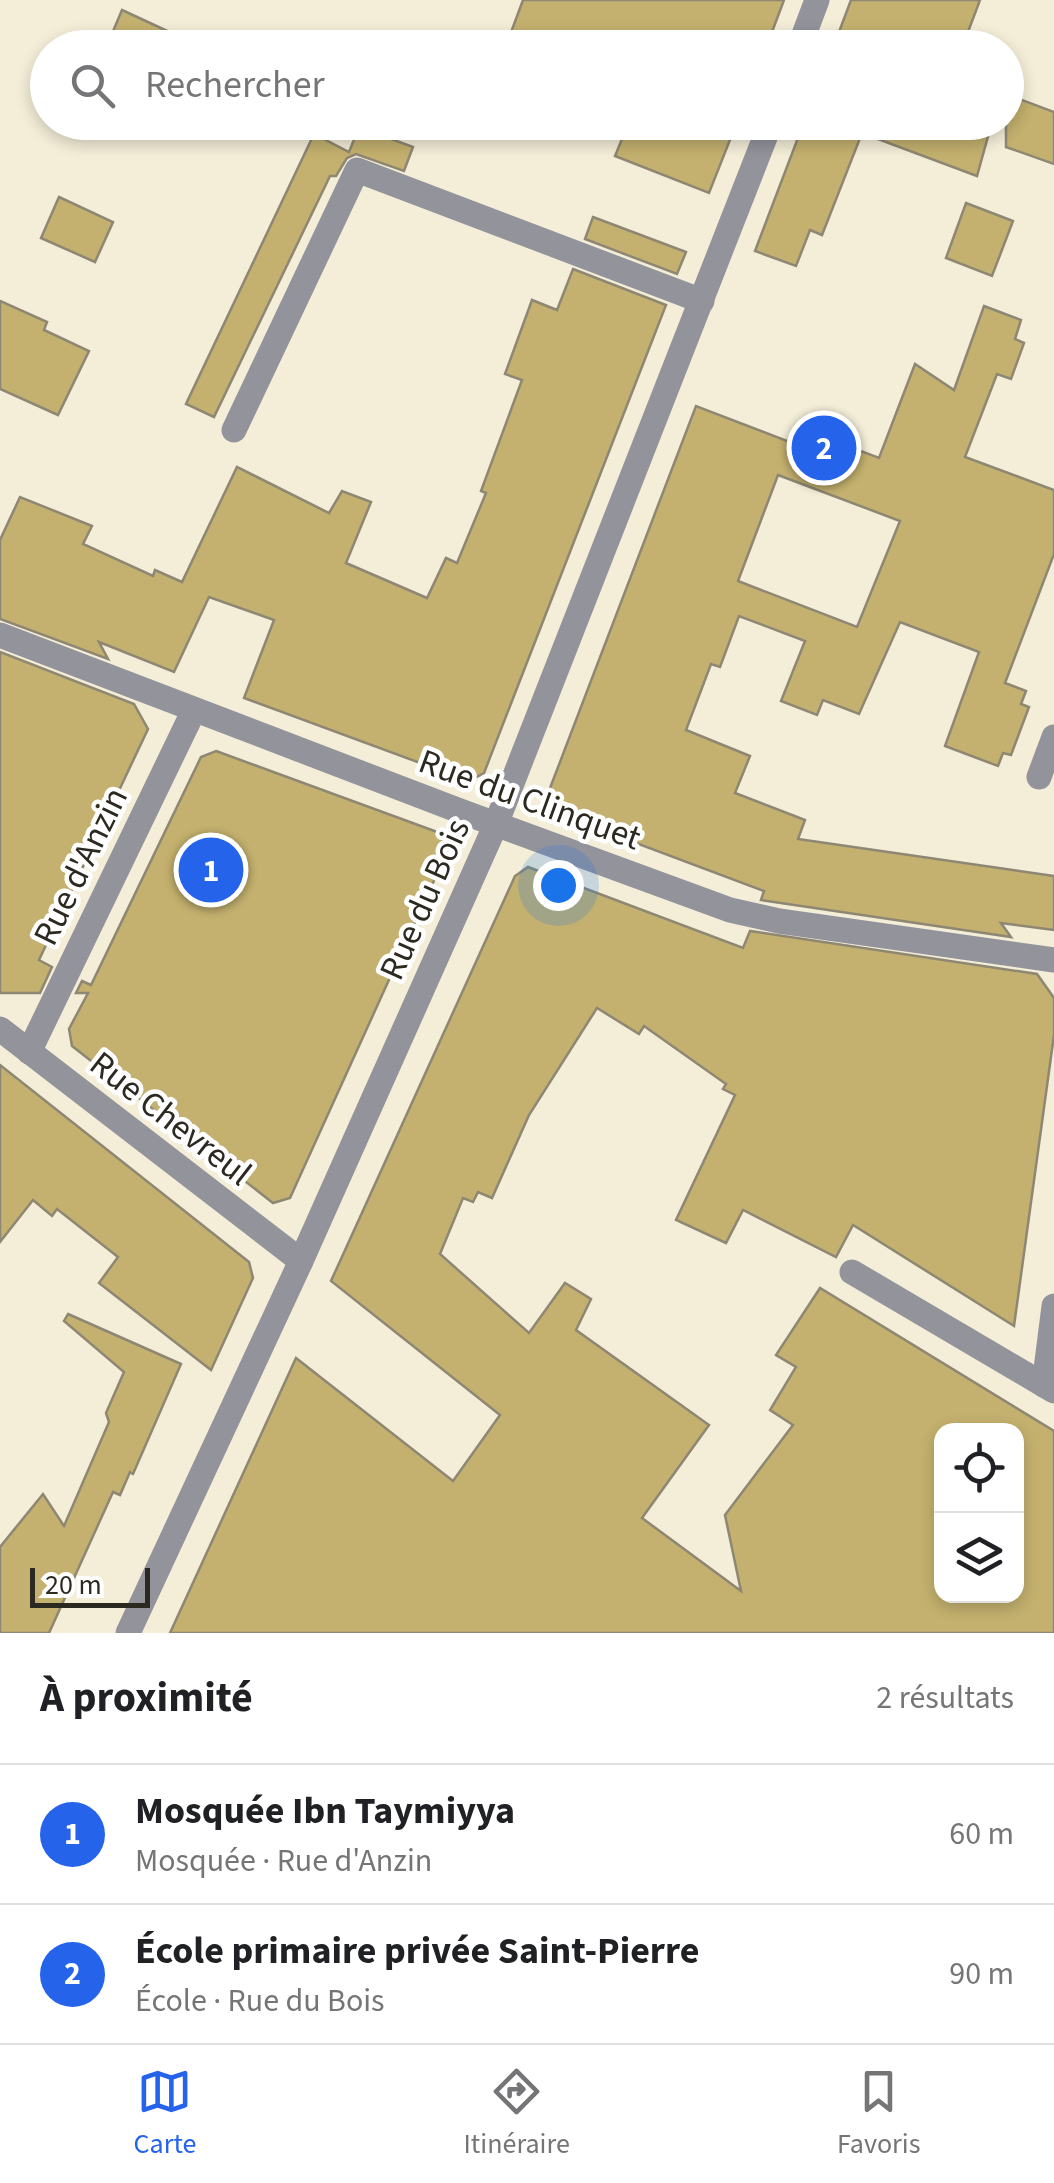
<!DOCTYPE html>
<html lang="fr">
<head>
<meta charset="utf-8">
<style>
  body { margin:0; font-family:"Source Sans 3",sans-serif; background:#f6f6f6; color:#202124 }
  .controls { position:absolute; right:30px; bottom:30px; display:grid; overflow:hidden; border-radius:20px; box-shadow:0 5px 15px #0003 }
  .controls button { width:90px; height:90px; display:grid; place-items:center; padding:0; border:0; border-bottom:2px solid #e0e0e0; background:#fff; color:#202124; font:50px sans-serif }
  .scale { position:absolute; left:30px; bottom:25px; width:120px; box-sizing:border-box; padding-left:10px; border:5px solid #2c2921; border-top:0; font-size:28px; line-height:35px; white-space:nowrap; color:#2c2921; -webkit-text-stroke:8px #fff; paint-order:stroke }
  .you { position:absolute; left:558px; top:885px; width:35px; height:35px; margin:-25px; border:8px solid #fff; border-radius:50%; background:#1a73e8; box-shadow:0 0 0 15px #1a73e833 }
  .badge { display:grid; place-items:center; width:65px; height:65px; border-radius:50%; background:#2563eb; color:#fff; font-size:32px; font-weight:700 }
  .pin { position:absolute; translate:-50% -50%; border:5px solid #fff; box-shadow:0 2px 10px #0006 }
  .list { margin:0; padding:0; list-style:none }
  h2 { display:flex; justify-content:space-between; align-items:center; height:130px; margin:0; padding:0 40px; font-size:42px }
  h2 small { font-size:32px; font-weight:400; color:#757577 }
  .list li { display:grid; grid-template-columns:65px 1fr auto; gap:30px; align-items:center; box-sizing:border-box; height:140px; padding:0 40px; border-top:2px solid #e0e0e0 }
  .list b { display:block; font-size:38px; white-space:nowrap }
  .list p { margin:0; font-size:32px; white-space:nowrap; color:#757577 }
  .list em { font-size:32px; font-style:normal; color:#757577 }
  .icon { flex:none; width:55px; height:55px; fill:none; stroke:currentColor; stroke-width:2; stroke-linecap:round; stroke-linejoin:round }
  .map { position:relative; flex:none; width:1054px; height:1633px; overflow:hidden }
  .search { position:absolute; background:#fff; box-shadow:0 5px 15px #0003; left:30px; right:30px; top:30px; height:110px; display:flex; align-items:center; gap:25px; box-sizing:border-box; padding:0 35px; border-radius:55px; color:#757577; font-size:38px }
  .sheet { height:410px; background:#fff }
  nav { display:flex; justify-content:space-around; align-items:center; box-sizing:border-box; height:140px; border-top:2px solid #e0e0e0; background:#fff; font-size:28px; color:#757577 }
  nav a { display:grid; justify-items:center; gap:5px }
  nav .on { color:#2563eb }
  .map>svg:first-child { display:block }
  .building { fill:#c4b16f; stroke:#8d8773; stroke-width:2.5; fill-rule:evenodd }
  .lines { fill:none; stroke-linecap:round; stroke-linejoin:round }
  .minor { stroke:#93939c; stroke-width:25 }
  .labels { text-anchor:middle; stroke-width:9; stroke-linejoin:round; paint-order:stroke }
  .street-label { font-size:35px; fill:#2c2921; stroke:#fff }
</style>
</head>
<body>
<div class="map">
<svg width="1054" height="1633" viewBox="0 0 1054 1633">
  <rect width="100%" height="100%" fill="#f4eed8"/>
  <g class="building">
    <polygon points="523,0 784,0 766,48 543,48 510,35"/>
    <polygon points="851,0 980,0 962,48 833,48"/>
    <polygon points="122,10 204,48 106,48"/>
    <polygon points="1006,94 1054,112 1054,164 1006,147"/>
    <polygon points="629,122 737,122 709,193 615,156"/>
    <polygon points="804,122 992,122 977,176 862,133 822,235 810,230 796,266 755,251"/>
    <polygon points="359,127 413,147 404,171 356,154 347,158 336,176 330,176 214,417 186,404 314,134 349,152"/>
    <polygon points="59,197 113,222 95,262 41,238"/>
    <polygon points="966,203 1013,221 992,276 946,258"/>
    <polygon points="593,217 686,252 677,274 585,239"/>
    <polygon points="573,269 666,305 484,773 469,781 244,698 274,620 209,597 174,672 99,642 108,659 0,619 0,540 20,497 92,526 83,544 153,576 155,570 182,582 237,467 329,513 342,491 371,502 346,563 427,598 446,558 457,563 486,493 481,491 522,380 505,374 532,300 557,310"/>
    <polygon points="0,301 47,322 44,330 89,351 58,415 0,389"/>
    <path d="M984 306 1021 320 1015 339 1024 343 1011 379 997 374 965 457 1054 490V554L1005 683 1026 691 1021 704 1029 707 1011 755 1003 753 998 766 945 746 979 652 900 622 859 714 823 700 817 715 781 701 805 641 739 616 720 667 711 664 686 730 750 756 735 793 805 820 798 839 1054 876V930L1001 923 1011 937 761 900 764 891 556 813 547 796 696 406 826 456 832 440 879 458 915 364 954 390ZM778 475 900 521 857 627 738 581Z"/>
    <polygon points="0,652 134,704 148,729 39,960 52,967 40,993 0,993"/>
    <polygon points="216,751 440,833 447,852 290,1198 273,1203 72,1046 69,1029 88,993 76,993 82,981 91,985 201,757"/>
    <path d="M528 867 743 948 750 931 1037 974 1054 998V1035L1014 1326 853 1225 836 1257 743 1210 726 1243 676 1220 735 1095 723 1089 726 1084 644 1026 639 1034 597 1008 529 1115 492 1198 478 1192 473 1202 463 1198 440 1254 529 1333 565 1283 591 1299 576 1330 709 1425 642 1518 741 1591 725 1515 793 1425 770 1410 796 1367 776 1355 820 1288 1054 1431V1633H170L296 1358 453 1481 500 1415 331 1281 515 876ZM942 1430H1016V1596H942Z"/>
    <polygon points="0,1065 249,1262 253,1278 211,1370 99,1283 118,1257 57,1209 52,1216 33,1200 0,1242"/>
    <polygon points="68,1314 181,1364 133,1474 130,1472 120,1495 113,1492 49,1633 0,1633 0,1547 43,1494 64,1526 109,1422 106,1413 124,1372 64,1321"/>
  </g>
  <g class="lines">
    <g class="minor">
      <polyline points="799,48 817,0"/>
      <polyline points="234,430 357,170 702,301"/>
      <polyline points="0,635 460,811 730,910 779,921 1054,960"/>
      <polyline points="1039,777 1054,737"/>
      <polyline points="0,1029 301,1261"/>
      <polyline points="29,1052 194,710"/>
      <polyline points="852,1272 1054,1391"/>
      <polyline points="1044,1385 1054,1306"/>
      <polyline points="128,1633 301,1261 496,824 771,122"/>
    </g>
  </g>
  <g class="labels">
    <g class="street-label">
      <text transform="translate(530 799) rotate(20)" y="12">Rue du Clinquet</text>
      <text transform="translate(80 866) rotate(-64)" y="12">Rue d'Anzin</text>
      <text transform="translate(424 899) rotate(-66)" y="12">Rue du Bois</text>
      <text transform="translate(171 1118) rotate(38)" y="12">Rue Chevreul</text>
    </g>
  </g>
</svg>
<div class="controls">
<button><svg class="icon" aria-label="locate" viewBox="0 0 24 24"><circle cx="12" cy="12" r="6"/><path d="M12 2v4M12 18v4M2 12h4M18 12h4"/></svg></button>
<button><svg class="icon" aria-label="layers" viewBox="0 0 24 24"><path d="M12 4l9 5-9 5-9-5zM3 14l9 5 9-5"/></svg></button>
</div>
<div class="scale">20 m</div>
<div class="you"></div>
<div class="pin badge" style="left:211px;top:870px">1</div>
<div class="pin badge" style="left:824px;top:448px">2</div>
<div class="search"><svg class="icon" aria-label="search" viewBox="0 0 24 24"><circle cx="10" cy="10" r="6"/><path d="M15 15l6 6"/></svg>Rechercher</div>
</div>
<section class="sheet">
<h2>À proximité<small>2 résultats</small></h2>
<ul class="list">
<li><span class="badge">1</span><div><b>Mosquée Ibn Taymiyya</b><p>Mosquée · Rue d'Anzin</p></div><em>60 m</em></li>
<li><span class="badge">2</span><div><b>École primaire privée Saint-Pierre</b><p>École · Rue du Bois</p></div><em>90 m</em></li>
</ul>
</section>
<nav>
<a class="on"><svg class="icon" aria-label="map" viewBox="0 0 24 24"><path d="M3 6l6-2 6 2 6-2v14l-6 2-6-2-6 2zM9 4v14M15 6v14"/></svg>Carte</a>
<a><svg class="icon" aria-label="directions" viewBox="0 0 24 24"><path d="M12 3l9 9-9 9-9-9zM9 14v-3h6M13 9l2 2-2 2"/></svg>Itinéraire</a>
<a><svg class="icon" aria-label="saved" viewBox="0 0 24 24"><path d="M7 4h10v16l-5-4-5 4z"/></svg>Favoris</a>
</nav>
</body>
</html>
